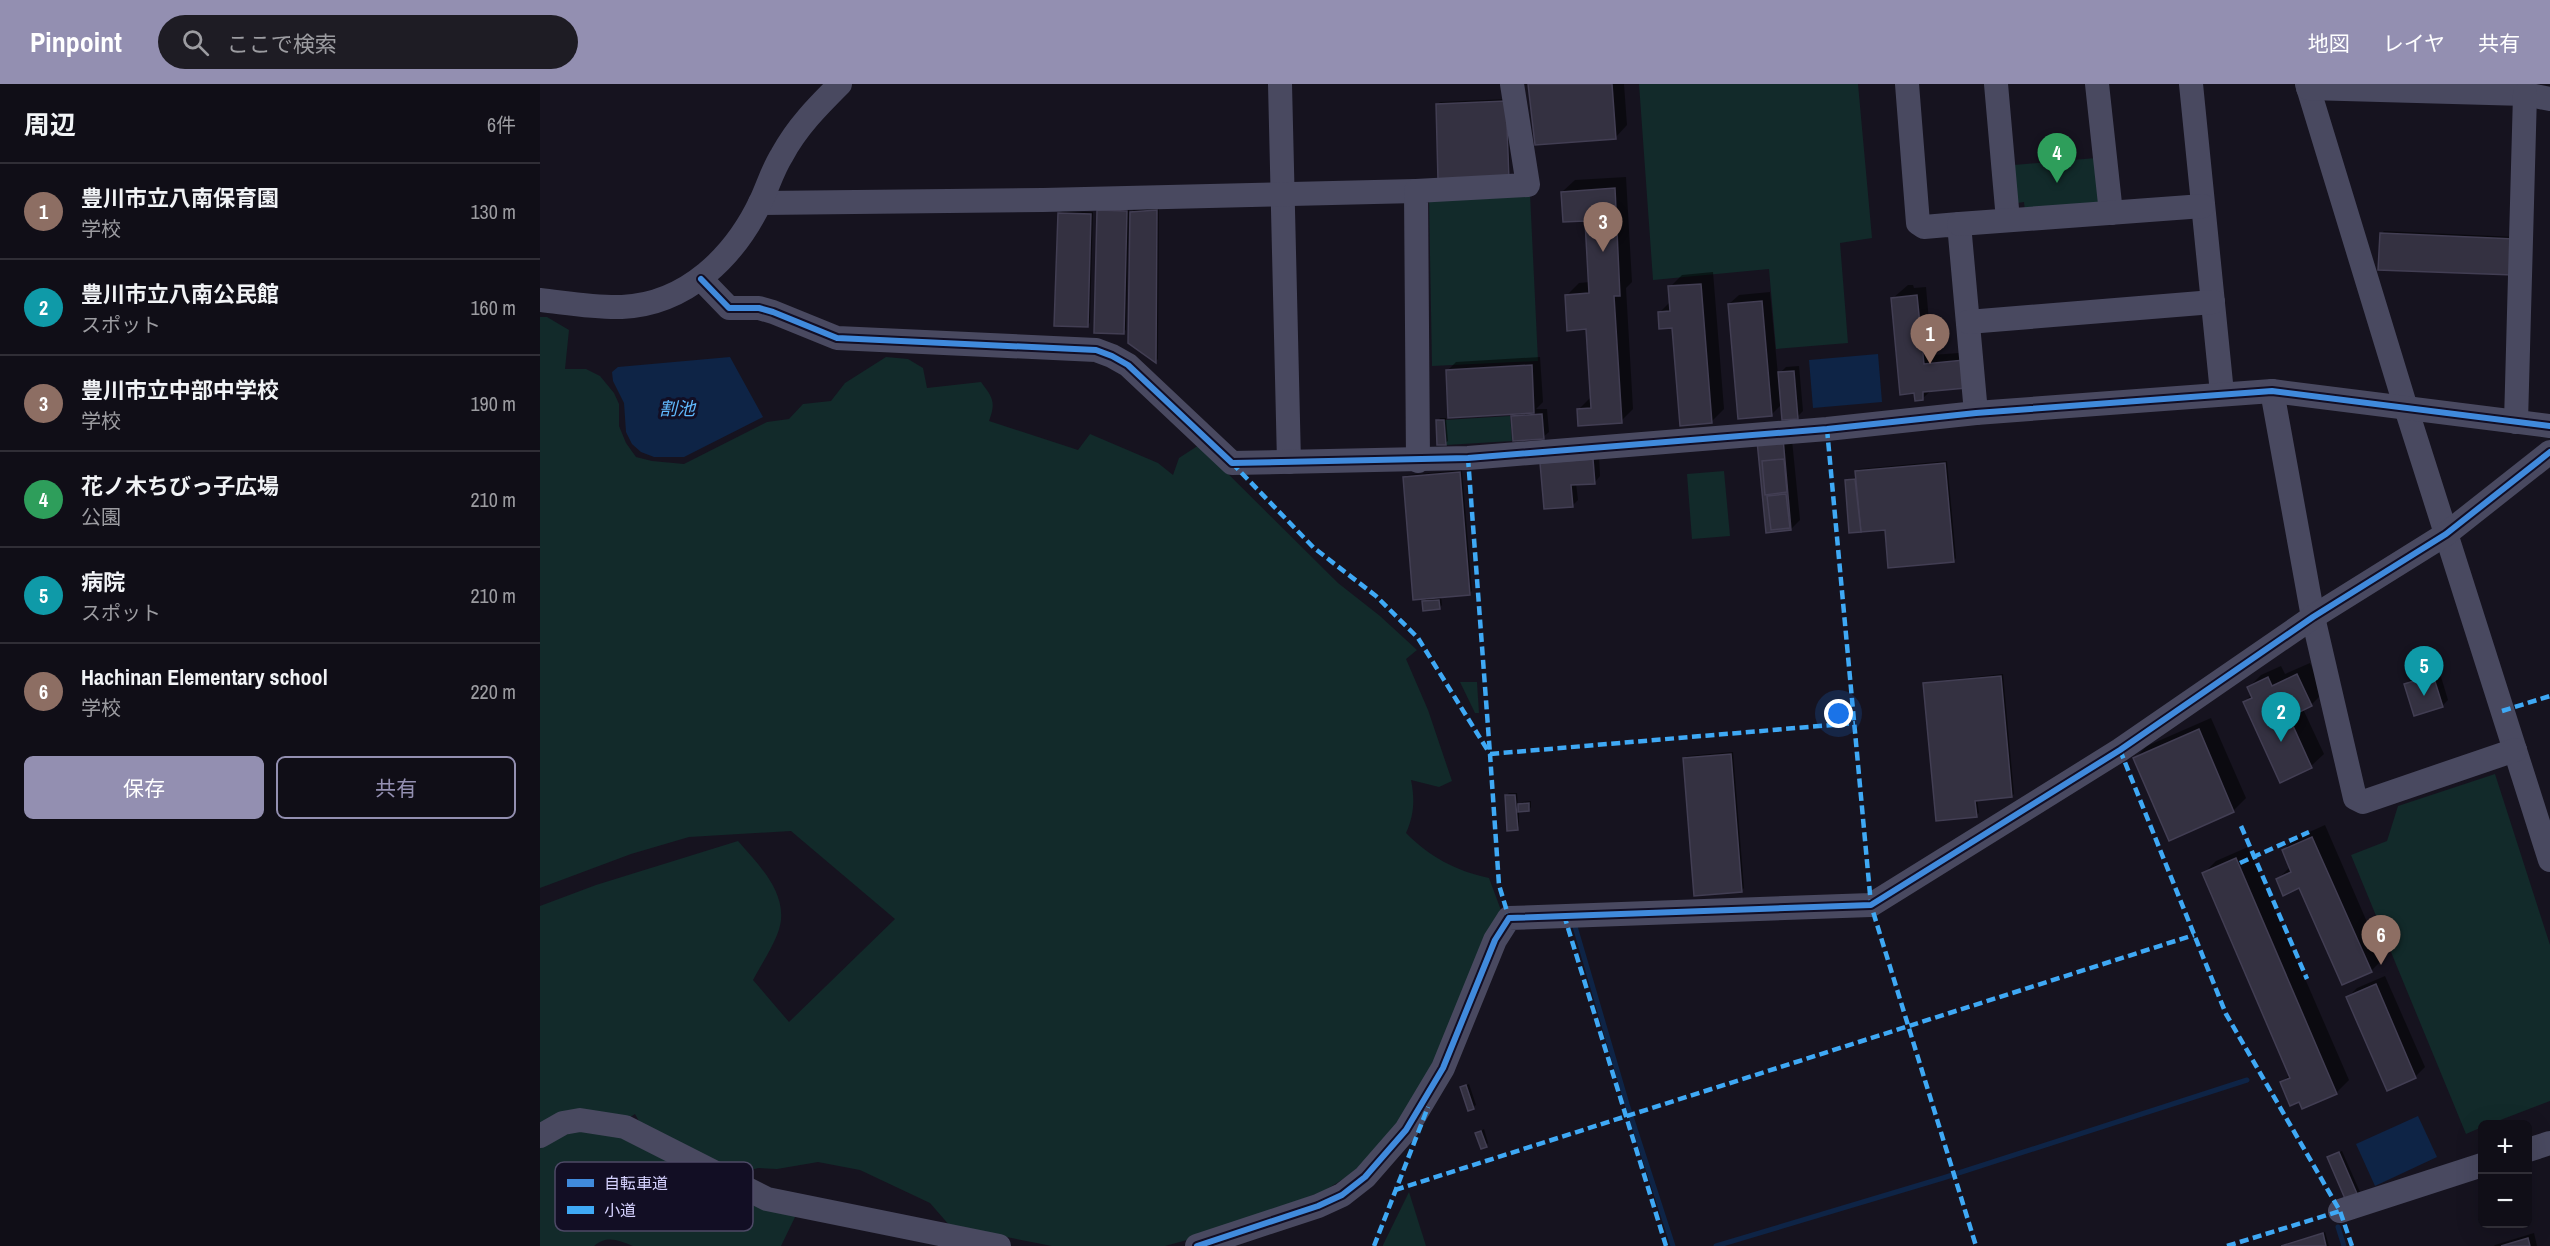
<!DOCTYPE html>
<html lang="ja">
<head>
<meta charset="utf-8">
<style>
  body { margin:0; font-family:"Archivo Narrow","Noto Sans JP",sans-serif; background:#1e1c24; color:#f1f3f6 }
  .controls { position:absolute; right:18px; bottom:18px; display:grid; overflow:hidden; border-radius:9px; box-shadow:0 6px 24px #0002 }
  .controls button { width:54px; height:54px; display:grid; place-items:center; padding:0; border:0; border-bottom:2px solid #302e36; background:#100e17; color:#f1f3f6; font:30px sans-serif }
  .you { position:absolute; left:1299px; top:630px; width:21px; height:21px; margin:-15px; border:4px solid #fff; border-radius:50%; background:#1a73e8; box-shadow:0 0 0 9px #1a73e833 }
  .badge { display:grid; place-items:center; width:39px; height:39px; border-radius:50%; background:#938fb1; color:#fff; font-size:20px; font-weight:700 }
  .pin { position:absolute; translate:-50% -50px; filter:drop-shadow(0 2px 3px #0008) }
  .pin::after { content:''; position:absolute; top:32px; width:21px; height:18px; background:inherit; clip-path:polygon(0 0,100% 0,50% 100%) }
  .list { margin:0; padding:0; list-style:none }
  h2 { display:flex; justify-content:space-between; align-items:center; height:78px; margin:0; padding:0 24px; font-size:26px }
  h2 small { font-size:20px; font-weight:400; color:#9c9ca1 }
  .list li { display:grid; grid-template-columns:39px 1fr auto; gap:18px; align-items:center; box-sizing:border-box; height:96px; padding:0 24px; border-top:2px solid #302e36 }
  .list b { display:block; font-size:22px; white-space:nowrap }
  .list p { margin:0; font-size:20px; white-space:nowrap; color:#9c9ca1 }
  .list em { font-size:20px; font-style:normal; color:#9c9ca1 }
  .actions { display:flex; gap:12px; padding:18px 24px }
  .actions a { flex:1; padding:14px 0; border:2px solid #938fb1; border-radius:9px; text-align:center; font-size:21px; color:#938fb1 }
  .actions .main { background:#938fb1; color:#fff }
  .icon { flex:none; width:33px; height:33px; fill:none; stroke:currentColor; stroke-width:2; stroke-linecap:round; stroke-linejoin:round }
  .map { position:relative; flex:none; width:2010px; height:1162px; overflow:hidden }
  header { display:flex; align-items:center; gap:36px; box-sizing:border-box; height:84px; padding:0 30px; background:#938fb1; color:#fff }
  header strong { font-size:28px }
  nav { display:flex; gap:33px; margin-inline-start:auto; font-size:21px }
  .search { width:420px; height:54px; background:#1e1c24; display:flex; align-items:center; gap:15px; box-sizing:border-box; padding:0 21px; border-radius:33px; color:#9c9ca1; font-size:22px }
  main { display:flex }
  aside { flex:1; background:#100e17 }
  .map>svg:first-child { display:block }
  .green { fill:#122a2a }
  .water { fill:#0e2446 }
  .shadow { fill:#0007 }
  .lines { fill:none; stroke-linecap:round; stroke-linejoin:round }
  .stream { stroke:#0e2446; stroke-width:5 }
  .building { fill:#343141; stroke:#423e53; stroke-width:1.5 }
  .minor { stroke:#494960; stroke-width:24 }
  .quiet { stroke:#3fa9f5; stroke-width:4.5; stroke-dasharray:9 4.5; stroke-linecap:butt }
  .cycleway-casing { stroke:#120e24; stroke-width:10 }
  .cycleway { stroke:#408adc; stroke-width:6 }
  .labels { text-anchor:middle; stroke-width:6; stroke-linejoin:round; paint-order:stroke }
  .water-label { font-size:18px; font-style:italic; fill:#60b9fe; stroke:#120e24 }
  .key { fill:#120e24; stroke:#4d4966; stroke-width:1.5 }
  .key-label { font-size:16px; fill:#d6d2ff }
</style>
</head>
<body>
<header>
<strong>Pinpoint</strong>
<div class="search"><svg class="icon" aria-label="search" viewBox="0 0 24 24"><circle cx="10" cy="10" r="6"/><path d="M15 15l6 6"/></svg>ここで検索</div>
<nav><a>地図</a><a>レイヤ</a><a>共有</a></nav>
</header>
<main>
<aside>
<h2>周辺<small>6件</small></h2>
<ul class="list">
<li><span class="badge" style="background:#8d6e63">1</span><div><b>豊川市立八南保育園</b><p>学校</p></div><em>130 m</em></li>
<li><span class="badge" style="background:#0f9aa8">2</span><div><b>豊川市立八南公民館</b><p>スポット</p></div><em>160 m</em></li>
<li><span class="badge" style="background:#8d6e63">3</span><div><b>豊川市立中部中学校</b><p>学校</p></div><em>190 m</em></li>
<li><span class="badge" style="background:#2e9e5b">4</span><div><b>花ノ木ちびっ子広場</b><p>公園</p></div><em>210 m</em></li>
<li><span class="badge" style="background:#0f9aa8">5</span><div><b>病院</b><p>スポット</p></div><em>210 m</em></li>
<li><span class="badge" style="background:#8d6e63">6</span><div><b>Hachinan Elementary school</b><p>学校</p></div><em>220 m</em></li>
</ul>
<div class="actions"><a class="main">保存</a><a>共有</a></div>
</aside>
<div class="map">
<svg width="2010" height="1162" viewBox="0 0 2010 1162">
  <rect width="100%" height="100%" fill="#16131f"/>
  <g class="green">
    <polygon points="1099,0 1318,0 1332,154 1300,159 1308,259 1236,265 1229,185 1113,196"/>
    <polygon points="1556,74 1559,117 1556,122 1485,127 1484,118 1477,119 1474,81"/>
    <polygon points="990,110 998,277 892,282 889,115"/>
    <path d="M0 233H7L29 246 25 285H46L60 292 74 309 79 320V342L86 359 96 373 112 377 144 380 227 338 249 335 263 320 291 317 305 299 346 273 368 275 383 284 387 304 441 298C453 314 456 318 449 337L538 366 550 350 618 379 633 391 639 374 659 361 798 499 840 532 877 566 866 575 888 626 912 697 899 703 871 696C875 716 874 731 866 749 890 773 916 787 949 794L962 829C923 917 872 1065 781 1108L669 1150 625 1162H512L410 1142 390 1119 320 1086 278 1078 237 1085 218 1084 204 1088 186 1087 101 1041 95 1030 74 1043 256 1131 241 1162H93C78 1156 67 1151 54 1162H0V822L56 801 198 757C220 782 253 814 237 851 231 866 221 881 213 896L249 938 355 835 251 747 149 753 91 770 0 804Z"/>
    <polygon points="970,332 972,357 906,361 905,336"/>
    <polygon points="1184,387 1190,452 1152,455 1147,390"/>
    <polygon points="920,598 937,598 939,629 935,629"/>
    <polygon points="1955,690 2010,861 2010,1017 1950,1040 1942,1040 1942,1043 1926,1050 1811,771 1847,757 1858,722"/>
    <polygon points="869,1108 886,1162 843,1162 843,1161"/>
  </g>
  <g class="water">
    <polygon points="1338,270 1342,318 1273,324 1269,276"/>
    <polygon points="190,273 223,333 144,373 114,373 101,368 92,360 86,348 84,319 73,297 72,288 78,283"/>
    <polygon points="1878,1032 1897,1073 1835,1102 1816,1060"/>
  </g>
  <g class="shadow">
    <polygon points="990,0 1084,0 1087,41 1075,54"/>
    <polygon points="968,15 970,90 968,92 897,20 900,18"/>
    <polygon points="1086,93 1092,198 1086,204 1093,325 1081,337 1039,325 1052,312 1048,244 1026,212 1039,199 1050,198 1046,135 1022,108 1035,96"/>
    <polygon points="619,124 618,275 616,277 591,128 594,126"/>
    <polygon points="589,125 586,246 583,248 558,127"/>
    <polygon points="522,127 553,128 550,239 547,241 519,129"/>
    <polygon points="1844,147 1976,153 1975,187 1841,150"/>
    <polygon points="1173,188 1184,325 1171,338 1133,242 1119,229 1131,217 1130,203 1142,191"/>
    <polygon points="1368,201 1373,201 1374,204 1386,203 1392,271 1432,268 1383,314 1353,214"/>
    <polygon points="1230,208 1238,291 1246,283 1259,282 1263,327 1257,333 1243,319 1231,331 1189,220 1199,211"/>
    <polygon points="1000,273 1003,318 996,325 1007,325 1009,348 1003,353 973,332 977,328 907,287 916,278"/>
    <polygon points="900,334 906,334 908,357 905,359 898,337"/>
    <polygon points="1251,346 1260,436 1251,445 1219,357"/>
    <polygon points="1059,370 1060,392 1055,398 1036,399 1038,416 1032,422 1008,374"/>
    <polygon points="1407,377 1416,474 1414,477 1346,444 1311,448 1306,396 1317,393 1316,387 1319,385"/>
    <polygon points="922,386 932,507 929,509 901,512 902,521 899,524 884,517 888,513 864,393 867,391"/>
    <polygon points="1770,579 1783,609 1771,621 1763,625 1784,670 1771,682 1740,697 1705,618 1712,610 1709,603 1721,591 1741,582 1745,590"/>
    <polygon points="1899,586 1908,616 1902,622 1866,600 1872,594"/>
    <polygon points="1463,590 1474,710 1472,712 1437,715 1439,729 1436,731 1385,600 1387,598"/>
    <polygon points="1671,634 1706,714 1693,727 1595,674 1607,662"/>
    <polygon points="1193,668 1204,804 1202,806 1144,674 1147,672"/>
    <polygon points="969,709 977,709 978,722 982,718 991,717 991,723 989,726 979,726 979,742 977,745 966,712"/>
    <polygon points="1785,741 1843,875 1831,887 1760,802 1738,795 1751,782 1743,766 1756,754"/>
    <polygon points="1708,763 1809,996 1796,1009 1760,1016 1742,999 1750,990 1664,789 1676,777"/>
    <polygon points="1845,892 1885,983 1875,993 1848,1005 1808,913 1817,904"/>
    <polygon points="929,1000 936,1021 933,1023 922,1004"/>
    <polygon points="944,1045 948,1059 946,1062 937,1049"/>
    <polygon points="1802,1067 1820,1108 1817,1110 1792,1071"/>
    <polygon points="1785,1148 1789,1162 1740,1162 1741,1161"/>
    <polygon points="1994,1149 1997,1162 1954,1162 1955,1161"/>
  </g>
  <g class="lines">
    <g class="stream">
      <polyline points="1034,839 1087,1020 1133,1162"/>
      <polyline points="1798,1143 1804,1162"/>
      <polyline points="1176,1162 1403,1094 1707,996"/>
    </g>
  </g>
  <g class="building">
    <polygon points="988,0 1072,0 1076,55 995,61"/>
    <polygon points="966,17 969,94 898,96 896,20"/>
    <polygon points="1075,104 1080,212 1074,212 1082,339 1038,342 1037,325 1051,324 1046,245 1027,247 1025,211 1049,209 1045,137 1023,138 1021,108"/>
    <polygon points="557,126 587,127 584,250 554,249"/>
    <polygon points="617,126 616,279 588,259 590,128"/>
    <polygon points="518,129 551,130 548,243 514,242"/>
    <polygon points="1840,149 1975,155 1973,191 1838,186"/>
    <polygon points="1161,200 1172,339 1140,342 1132,244 1119,245 1118,228 1130,227 1128,202"/>
    <polygon points="1377,211 1384,280 1424,276 1426,304 1383,308 1383,316 1375,317 1374,309 1360,311 1351,214"/>
    <polygon points="1222,217 1232,332 1198,335 1188,220"/>
    <polygon points="992,281 994,329 908,334 906,286"/>
    <polygon points="1254,287 1258,335 1242,336 1238,288"/>
    <polygon points="1002,330 1004,355 973,357 971,332"/>
    <polygon points="896,336 904,336 906,361 897,361"/>
    <polygon points="1243,354 1251,446 1226,449 1217,357"/>
    <polygon points="1053,375 1055,400 1031,401 1033,423 1004,425 1000,379"/>
    <polygon points="1244,375 1247,408 1225,411 1222,377"/>
    <polygon points="1405,379 1414,478 1348,484 1345,446 1321,448 1315,387"/>
    <polygon points="920,388 930,511 873,516 863,393"/>
    <polygon points="1315,395 1321,448 1309,449 1305,396"/>
    <polygon points="1246,410 1250,444 1231,446 1227,412"/>
    <polygon points="899,516 900,525 883,527 882,517"/>
    <polygon points="1757,590 1772,622 1749,633 1772,684 1740,699 1703,618 1712,614 1707,603 1728,593 1732,602"/>
    <polygon points="1893,591 1903,623 1874,632 1864,600"/>
    <polygon points="1461,592 1472,713 1435,717 1437,733 1396,737 1383,599"/>
    <polygon points="1659,645 1694,728 1629,757 1593,674"/>
    <polygon points="1191,670 1202,808 1154,812 1143,674"/>
    <polygon points="965,711 975,711 978,746 967,747"/>
    <polygon points="989,719 989,727 978,728 978,720"/>
    <polygon points="1772,753 1832,888 1802,901 1759,804 1743,812 1736,795 1751,788 1742,766"/>
    <polygon points="1696,774 1797,1010 1762,1025 1759,1018 1750,1022 1740,998 1750,994 1662,789"/>
    <polygon points="1836,900 1876,994 1847,1007 1806,913"/>
    <polygon points="926,1001 934,1025 928,1027 920,1003"/>
    <polygon points="941,1047 947,1063 941,1065 935,1049"/>
    <polygon points="1799,1068 1818,1112 1806,1117 1787,1073"/>
    <polygon points="1783,1149 1786,1162 1741,1162"/>
    <polygon points="1988,1154 1990,1162 1961,1162"/>
  </g>
  <g class="lines">
    <g class="minor">
      <polyline points="740,0 749,378"/>
      <polyline points="1367,0 1378,139 1384,143 1419,140 1436,329"/>
      <polyline points="1456,0 1468,136"/>
      <polyline points="1557,0 1571,129"/>
      <polyline points="1651,0 1682,309"/>
      <polyline points="1767,0 1866,324 2010,776"/>
      <polyline points="1768,4 1985,10 2010,15"/>
      <polyline points="220,119 503,116 876,107"/>
      <polyline points="1419,140 1663,122"/>
      <polyline points="161,195 189,224 219,224 233,228 297,254 556,266 572,272 588,281 692,379 928,374 1287,345 1436,329 1732,307 2010,342"/>
      <path d="M0 216C27 219 55 224 82 223 147 220 195 172 221 117 228 102 233 85 242 71 257 43 278 22 300 0"/>
      <polyline points="1428,238 1673,218"/>
      <polyline points="1732,307 1773,533 1815,714 1823,718 1975,666"/>
      <polyline points="1976,338 1985,10"/>
      <polyline points="878,377 876,107 988,101 972,0"/>
      <polyline points="0,1052 23,1039 40,1036 85,1043 227,1115 459,1162"/>
      <polyline points="1988,1066 2010,1059"/>
      <polyline points="1800,1127 1942,1081"/>
      <polyline points="657,1162 778,1122 802,1111 825,1093 866,1046 903,984 955,856 969,834 1331,821 1580,666 1773,533 1906,450 2010,368"/>
    </g>
    <g class="quiet">
      <polyline points="1287,345 1331,821 1436,1162"/>
      <polyline points="928,374 950,670 1315,639"/>
      <polyline points="692,379 774,464 836,512 878,554 950,670 959,801 969,834"/>
      <polyline points="1962,627 2010,612"/>
      <polyline points="1580,666 1686,930 1800,1127 1812,1162"/>
      <polyline points="1701,742 1767,895"/>
      <polyline points="1700,779 1769,748"/>
      <polyline points="1024,831 1126,1162"/>
      <polyline points="855,1106 1654,851"/>
      <polyline points="834,1162 888,1023"/>
      <polyline points="1687,1162 1800,1127"/>
    </g>
    <g class="cycleway-casing">
      <g id="cycleway">
        <polyline points="161,195 189,224 219,224 233,228 297,254 556,266 572,272 588,281 692,379 928,374 1287,345 1436,329 1732,307 2010,342"/>
        <polyline points="657,1162 778,1122 802,1111 825,1093 866,1046 903,984 955,856 969,834 1331,821 1580,666 1773,533 1906,450 2010,368"/>
      </g>
    </g>
    <use href="#cycleway" class="cycleway"/>
  </g>
  <g class="labels">
    <g class="water-label">
      <text x="137" y="331">割池</text>
    </g>
  </g>
  <rect x="15" y="1078" width="198" height="69" rx="9" class="key"/>
  <rect x="27" y="1095" width="27" height="8" fill="#408adc"/>
  <rect x="27" y="1122" width="27" height="8" fill="#3fa9f5"/>
  <g class="key-label">
    <text x="64" y="1105">自転車道</text>
    <text x="64" y="1132">小道</text>
  </g>
</svg>
<div class="controls">
<button>+</button>
<button>−</button>
</div>
<div class="you"></div>
<div class="pin badge" style="left:1390px;top:280px;background:#8d6e63">1</div>
<div class="pin badge" style="left:1741px;top:658px;background:#0f9aa8">2</div>
<div class="pin badge" style="left:1063px;top:168px;background:#8d6e63">3</div>
<div class="pin badge" style="left:1517px;top:99px;background:#2e9e5b">4</div>
<div class="pin badge" style="left:1884px;top:612px;background:#0f9aa8">5</div>
<div class="pin badge" style="left:1841px;top:881px;background:#8d6e63">6</div>
</div>
</main>
</body>
</html>
